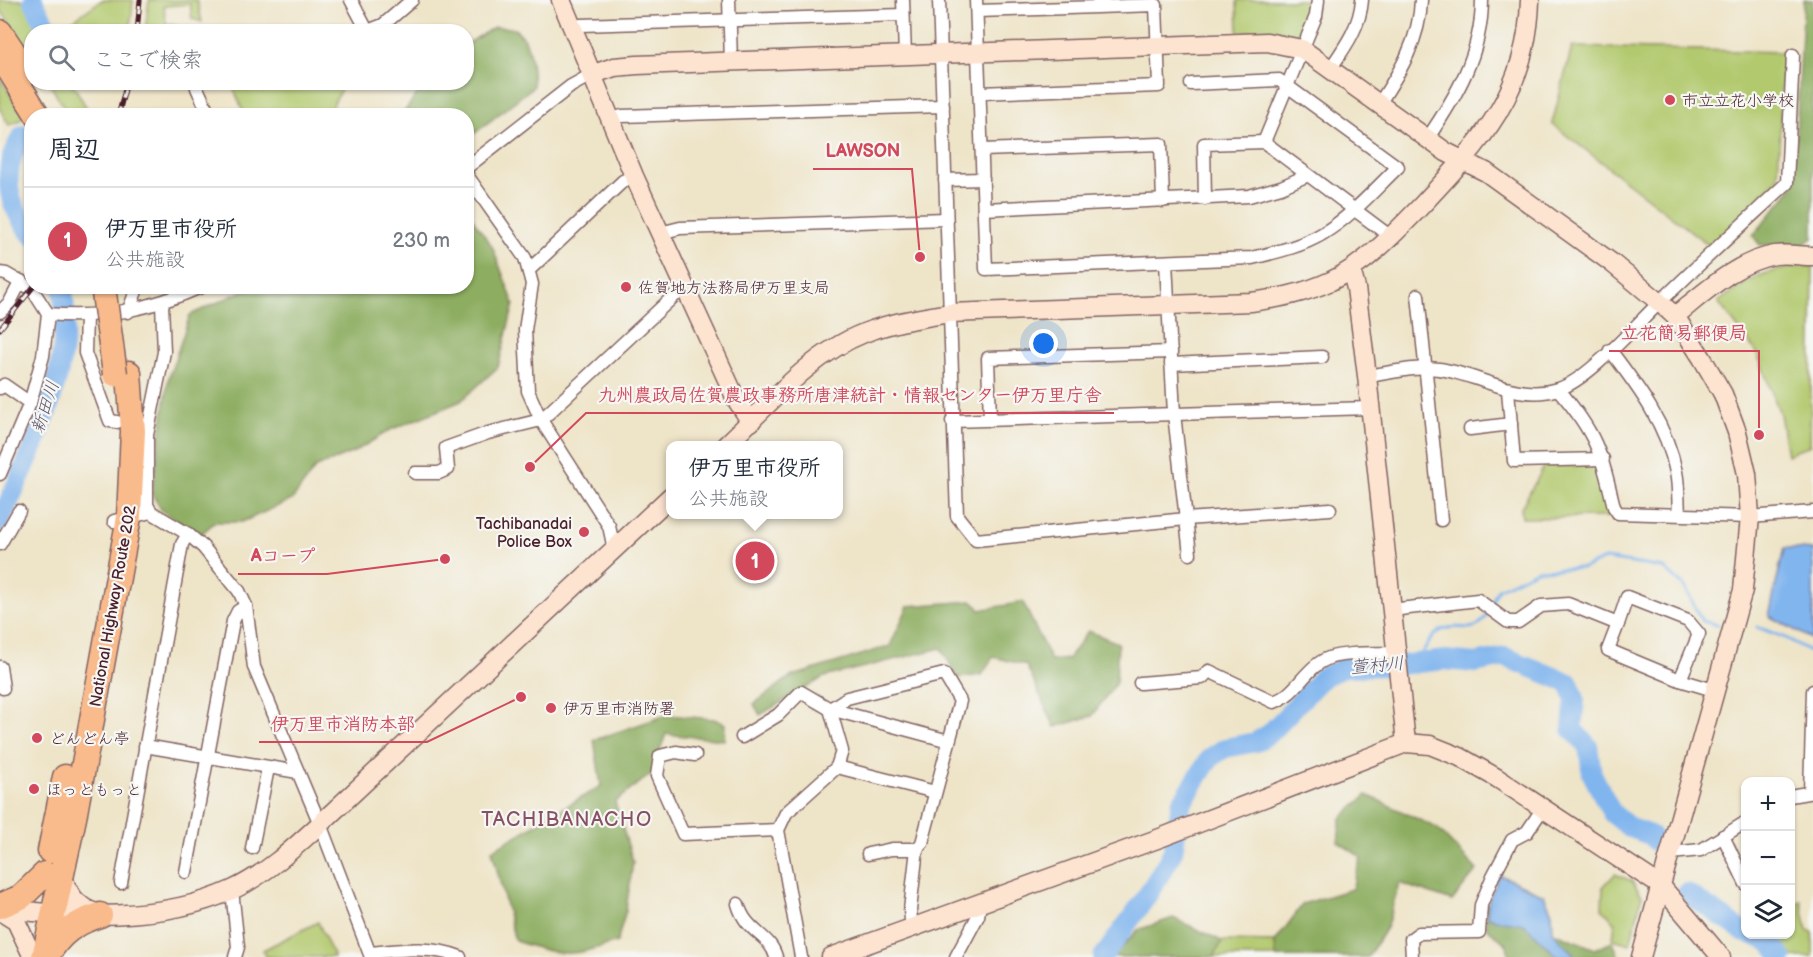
<!DOCTYPE html>
<html lang="ja">
<head>
<meta charset="utf-8">
<style>
  body { margin:0; font-family:"Balsamiq Sans","Klee One",sans-serif; background:#f2f2f3; color:#1f2937 }
  .controls { position:absolute; right:18px; bottom:18px; display:grid; overflow:hidden; border-radius:12px; box-shadow:0 2px 4px #0004 }
  .controls button { width:54px; height:54px; display:grid; place-items:center; padding:0; border:0; border-bottom:2px solid #e0e1e3; background:#fff; color:#1f2937; font:30px sans-serif }
  .you { position:absolute; left:1044px; top:344px; width:21px; height:21px; margin:-15px; border:4px solid #fff; border-radius:50%; background:#1a73e8; box-shadow:0 0 0 9px #1a73e833 }
  .badge { display:grid; place-items:center; width:39px; height:39px; border-radius:50%; background:#d1495b; color:#fff; font-size:20px; font-weight:700 }
  .pin { position:absolute; translate:-50% -50%; border:3px solid #fff; box-shadow:0 2px 6px #0006 }
  .popup { position:absolute; left:666px; top:441px; width:177px; height:78px; box-sizing:border-box; display:grid; place-content:center; border-radius:12px; background:#fff; filter:drop-shadow(0 2px 4px #0005); font-size:20px; white-space:nowrap; color:#747a83 }
  .popup b { font-size:22px; color:#1f2937 }
  .popup::after { content:''; position:absolute; left:50%; top:100%; margin-left:-12px; border:12px solid transparent; border-top-color:#fff }
  .list { margin:0; padding:0; list-style:none }
  h2 { display:flex; justify-content:space-between; align-items:center; height:78px; margin:0; padding:0 24px; font-size:26px }
  h2 small { font-size:20px; font-weight:400; color:#747a83 }
  .list li { display:grid; grid-template-columns:39px 1fr auto; gap:18px; align-items:center; box-sizing:border-box; height:108px; padding:0 24px; border-top:2px solid #e0e1e3 }
  .list b { display:block; font-size:22px; white-space:nowrap }
  .list p { margin:0; font-size:20px; white-space:nowrap; color:#747a83 }
  .list em { font-size:20px; font-style:normal; color:#747a83 }
  .icon { flex:none; width:33px; height:33px; fill:none; stroke:currentColor; stroke-width:2; stroke-linecap:round; stroke-linejoin:round }
  .map { position:relative; flex:none; width:1813px; height:957px; overflow:hidden }
  .search { position:absolute; background:#fff; box-shadow:0 2px 4px #0004; left:24px; top:24px; width:450px; height:66px; display:flex; align-items:center; gap:15px; box-sizing:border-box; padding:0 21px; border-radius:24px; color:#747a83; font-size:22px }
  .panel { position:absolute; background:#fff; box-shadow:0 2px 4px #0004; left:24px; top:108px; width:450px; height:186px; border-radius:24px }
  .map>svg:first-child { display:block }
  .green { fill:#b2c96e; stroke:#7e744c; stroke-width:1.5 }
  .forest { fill:#8dad61; stroke:#6c6646; stroke-width:1.5 }
  .water { fill:#81b5ee; stroke:#666a8c; stroke-width:1.5 }
  .lines { fill:none; stroke-linecap:round; stroke-linejoin:round }
  .stream { stroke:#81b5ee; stroke-width:3 }
  .river { stroke:#81b5ee; stroke-width:20 }
  .street-casing { stroke:#836462; stroke-width:15 }
  .secondary-casing { stroke:#836462; stroke-width:21 }
  .highway-casing { stroke:#836462; stroke-width:27 }
  .street { stroke:#fff; stroke-width:12 }
  .secondary { stroke:#fde4d1; stroke-width:18 }
  .highway { stroke:#fabb8c; stroke-width:24 }
  .rail-casing { stroke:#4a1f2b; stroke-width:5 }
  .rail { stroke:#f6f6f2; stroke-width:3; stroke-dasharray:9; stroke-linecap:butt }
  .highway-bridge-casing { stroke:#836462; stroke-width:27; stroke-linecap:butt }
  .highway-bridge { stroke:#fabb8c; stroke-width:24 }
  .poi-dot { fill:#d1495b; stroke:#f6f6f2; stroke-width:2 }
  .labels { text-anchor:middle; stroke-width:4.5; stroke-linejoin:round; paint-order:stroke }
  .poi-label { font-size:16px; fill:#4a1f2b; stroke:#f6f6f2; text-anchor:start }
  .street-label { font-size:16px; fill:#4a1f2b; stroke:#f6f6f2 }
  .water-label { font-size:18px; font-style:italic; fill:#5d546f; stroke:#f6f6f2 }
  .quarter-label { font-size:20px; letter-spacing:1.5px; fill:#865065; stroke:#f6f6f2 }
  .leader { fill:none; stroke:#d1495b; stroke-width:2 }
  .callout-dot { fill:#d1495b; stroke:#f6f6f2; stroke-width:2 }
  .callout-label { font-size:18px; text-anchor:middle; font-weight:bold; fill:#d1495b; stroke:#f6f6f2; stroke-width:4.5; stroke-linejoin:round; paint-order:stroke }
</style>
</head>
<body>
<div class="map">
<svg width="1813" height="957" viewBox="0 0 1813 957">
  <rect width="100%" height="100%" fill="#f6f6f2"/>
  <filter id="ink" filterUnits="userSpaceOnUse"><feTurbulence type="fractalNoise" baseFrequency=".0167" numOctaves="2"/><feDisplacementMap in="SourceGraphic" scale="12" xChannelSelector="R" yChannelSelector="G"/><feConvolveMatrix kernelMatrix="1 2 1 2 8 2 1 2 1" color-interpolation-filters="sRGB"/></filter>
  <filter id="wash" filterUnits="userSpaceOnUse"><feTurbulence type="fractalNoise" baseFrequency=".008" numOctaves="4" result="noise"/><feDisplacementMap in="SourceGraphic" scale="24" xChannelSelector="R" yChannelSelector="G"/><feGaussianBlur stdDeviation="1.35" result="paint"/><feColorMatrix in="noise" values="0 0 0 0 0 0 0 0 0 0 0 0 0 0 0 0 0 1.4 0 .05"/><feComposite in="paint" operator="in"/></filter>
  <g filter="url(#wash)">
    <rect width="100%" height="100%" fill="#eee4c8"/>
    <g class="green">
      <polygon points="0,0 25,0 43,31 32,32 31,55 0,9"/>
      <polygon points="102,0 133,0 130,31 68,31 67,24"/>
      <polygon points="149,0 197,0 202,22 192,19 190,4 164,6 166,23 187,29 187,31 145,31"/>
      <polygon points="1237,0 1308,0 1298,35 1273,31 1238,32"/>
      <polygon points="1572,47 1783,52 1778,179 1710,246 1552,124"/>
      <polygon points="0,78 25,118 9,125 0,109"/>
      <polygon points="49,83 72,83 91,115 69,115"/>
      <polygon points="302,83 339,83 341,89 328,115 245,115 231,83"/>
      <path d="M1813 266 1810 445 1787 455 1780 414 1757 353 1718 302C1754 276 1767 268 1813 266Z"/>
      <polygon points="1600,464 1608,517 1522,518 1521,508 1545,465"/>
      <polygon points="1615,874 1632,881 1642,896 1630,944 1613,939 1615,922 1602,909 1603,887"/>
      <polygon points="1801,900 1807,930 1813,932 1813,957 1786,957 1773,941 1779,935 1790,934 1791,908"/>
      <polygon points="318,922 334,957 265,957 263,950"/>
      <polygon points="1222,941 1275,942 1276,957 1214,957"/>
    </g>
    <g class="forest">
      <polygon points="1804,0 1813,0 1813,238 1804,244 1760,245 1753,236 1793,187"/>
      <path d="M494 27C500 27 509 27 514 29 532 38 532 71 533 87L475 133 467 135 466 116 402 115 425 83 466 82 467 44Z"/>
      <polygon points="467,211 492,246 514,304 498,367 461,401 390,430 354,452 316,467 292,500 242,522 215,522 200,535 162,511 152,494 168,380 190,315 251,287 466,286"/>
      <polygon points="973,601 980,610 1023,602 1051,661 1068,659 1088,631 1118,643 1116,683 1092,716 1055,727 1026,665 993,657 982,675 958,678 941,648 824,677 760,715 754,704 790,677 890,646 908,606"/>
      <path d="M667 715 714 719 725 724 724 740 666 734 651 774 615 802 633 862 626 910 617 942C568 957 564 957 515 941L492 850 601 786 594 740Z"/>
      <polygon points="1367,795 1437,828 1477,870 1452,901 1399,883 1387,926 1368,957 1276,957 1275,942 1303,904 1352,889 1361,857 1338,842 1341,818"/>
      <polygon points="1485,904 1595,949 1613,942 1619,957 1509,957 1507,945 1487,928"/>
      <polygon points="1173,918 1222,941 1214,957 1113,957 1138,930"/>
    </g>
    <g class="water">
      <polygon points="1784,548 1813,550 1813,640 1769,616"/>
      <polygon points="1500,875 1544,895 1552,913 1553,932 1576,957 1558,957 1524,924 1495,920 1487,916 1489,899"/>
    </g>
    <g class="lines">
      <g class="stream">
        <polyline points="1490,606 1498,589 1537,570 1583,568 1605,559 1664,568 1685,587 1702,621 1718,625"/>
        <polyline points="1757,627 1786,638 1813,653"/>
        <path d="M1416 662C1424 651 1431 634 1444 629 1464 622 1475 639 1488 612"/>
      </g>
      <g class="river">
        <polyline points="33,0 49,32"/>
        <path d="M23 135C0 170 6 203 32 235"/>
        <path d="M0 521C32 449 77 367 62 286"/>
        <polyline points="1687,893 1746,933"/>
        <polyline points="1750,934 1770,942 1782,957"/>
        <polyline points="1103,957 1145,899 1168,861 1173,851 1181,804 1210,758 1225,748 1256,742 1270,733 1323,677 1345,667 1388,666 1446,660 1475,663 1505,657 1569,683 1575,699 1572,729 1588,746 1592,774 1612,813 1630,828 1650,835 1656,842"/>
      </g>
    </g>
  </g>
  <g filter="url(#ink)">
    <g class="lines">
      <g class="street-casing">
        <g id="street">
          <polyline points="351,0 368,32"/>
          <polyline points="729,0 731,61"/>
          <polyline points="903,0 905,55"/>
          <polyline points="939,0 957,516 976,540 1186,519 1330,509"/>
          <path d="M976 0 986 269 1252 258C1276 252 1300 247 1322 234 1351 217 1374 190 1398 167L1279 80 1191 84"/>
          <polyline points="1318,0 1316,16 1264,142 1391,237"/>
          <polyline points="977,11 1156,5 1159,86 980,93"/>
          <polyline points="572,28 580,25 903,15"/>
          <polyline points="370,30 383,25 412,0"/>
          <path d="M1330 69C1345 47 1360 27 1362 0"/>
          <polyline points="198,82 197,88 210,116"/>
          <path d="M1379 104C1400 72 1420 39 1421 0"/>
          <polyline points="610,120 622,116 943,106"/>
          <path d="M1427 139C1456 97 1482 53 1482 0"/>
          <polyline points="982,150 1161,144 1163,201"/>
          <polyline points="466,168 571,86 591,75"/>
          <polyline points="466,174 525,258 532,284 525,330 528,391 541,420 609,526 614,549"/>
          <polyline points="945,180 983,179"/>
          <polyline points="1205,199 1204,144 1264,142"/>
          <polyline points="984,209 1249,196 1281,187 1306,176"/>
          <polyline points="660,233 680,228 946,219"/>
          <polyline points="1166,262 1174,414 1190,554"/>
          <polyline points="529,270 623,181 634,176"/>
          <polyline points="0,273 6,274 32,289 48,314 43,356 30,403 0,474"/>
          <polyline points="1418,295 1441,520"/>
          <polyline points="0,312 10,302 21,281"/>
          <polyline points="128,312 138,286"/>
          <path d="M48 314C106 319 150 309 203 286"/>
          <polyline points="86,316 85,353 110,421 117,422"/>
          <path d="M1610 350C1638 387 1667 425 1676 472 1679 486 1678 501 1679 514"/>
          <polyline points="1171,364 1322,357"/>
          <path d="M1367 376C1390 373 1416 366 1439 369 1479 374 1516 402 1558 389 1587 381 1635 326 1658 304 1700 263 1744 223 1787 183L1793 55"/>
          <polyline points="0,388 4,385 30,403"/>
          <path d="M1558 389C1596 433 1601 452 1614 507L1618 513 1750 517 1813 512"/>
          <polyline points="1508,390 1514,461 1603,459"/>
          <polyline points="990,420 988,358 1171,352"/>
          <polyline points="952,421 1370,408"/>
          <polyline points="1470,429 1511,424"/>
          <polyline points="415,473 439,473 448,469 446,448 488,433 541,420 674,296 686,289"/>
          <polyline points="151,512 147,505 147,435 164,352 162,304"/>
          <polyline points="114,521 151,512 188,534 203,547 239,591 246,606 254,667 320,824 371,957"/>
          <polyline points="0,544 19,511"/>
          <polyline points="1391,610 1478,600 1508,622 1518,622 1541,606 1568,604 1618,624 1608,650 1680,680 1717,691"/>
          <polyline points="1618,624 1627,597 1688,621 1699,634 1680,680"/>
          <polyline points="0,667 3,688"/>
          <path d="M1140 683 1202 678 1209 671 1274 702C1296 695 1306 666 1329 658 1346 652 1377 654 1396 653"/>
          <polyline points="742,737 778,715 801,692 830,709 842,751 837,767"/>
          <polyline points="145,746 298,772"/>
          <polyline points="695,755 676,752 660,756 657,776 683,834 778,830"/>
          <polyline points="1810,792 1813,691"/>
          <polyline points="1790,796 1813,792"/>
          <polyline points="1723,836 1746,884"/>
          <polyline points="252,848 268,768"/>
          <polyline points="1671,853 1701,850 1746,822"/>
          <polyline points="868,854 892,849 917,849"/>
          <polyline points="186,872 233,621 238,611 246,606"/>
          <polyline points="121,883 182,544 188,534"/>
          <polyline points="232,890 238,947 235,957"/>
          <path d="M738 904C746 933 770 934 776 957"/>
          <polyline points="912,929 910,910 917,849 922,843 960,701 944,674 847,698 830,709 949,741"/>
          <path d="M370 953C399 950 431 945 460 957"/>
          <polyline points="801,957 778,830 786,813 837,767 935,792"/>
          <polyline points="956,957 978,916 980,904"/>
          <polyline points="1412,957 1411,939 1419,933 1479,932 1481,905 1493,876 1512,840 1527,832 1543,808"/>
        </g>
      </g>
      <g class="secondary-casing">
        <g id="secondary">
          <polyline points="561,0 634,176 736,399 751,422"/>
          <polyline points="591,75 614,67 637,65 1267,42 1302,49 1446,152 1486,172 1612,263 1659,302 1675,316 1702,358 1723,394 1737,432 1747,474 1750,517 1743,590 1641,957"/>
          <polyline points="1351,270 1356,288 1367,376 1406,743"/>
          <path d="M1675 316C1704 293 1737 261 1775 255 1787 253 1801 256 1813 256"/>
          <path d="M725 446C767 407 810 354 864 333 892 322 920 318 949 313L1251 302C1280 298 1305 293 1331 281 1367 263 1394 234 1422 205 1481 142 1528 92 1530 0"/>
          <path d="M62 872C66 892 76 907 96 913"/>
          <path d="M0 909C77 916 160 923 232 890 265 875 294 848 320 824L671 496"/>
          <polyline points="0,911 16,921 31,953"/>
          <polyline points="831,957 1160,838 1406,743 1430,745 1460,757 1497,778 1661,886 1721,957"/>
        </g>
      </g>
      <g class="highway-casing">
        <g id="highway">
          <polyline points="0,32 22,65"/>
          <polyline points="0,55 38,116"/>
          <polyline points="50,851 65,777"/>
          <polyline points="0,906 21,897 45,874"/>
          <path d="M47 956C60 933 75 923 100 915"/>
          <polyline points="44,957 74,818 129,517 133,431 129,373"/>
        </g>
      </g>
      <use href="#street" class="street"/>
      <use href="#secondary" class="secondary"/>
      <use href="#highway" class="highway"/>
      <g class="rail-casing">
        <g id="rail">
          <polyline points="137,32 140,0"/>
          <polyline points="118,116 127,82"/>
          <polyline points="0,329 34,286"/>
        </g>
      </g>
      <use href="#rail" class="rail"/>
      <g class="highway-bridge-casing">
        <polyline id="highway-bridge" points="103,286 115,374"/>
      </g>
      <use href="#highway-bridge" class="highway-bridge"/>
    </g>
  </g>
  <g class="poi-dot">
    <circle cx="1670" cy="100" r="6"/>
    <circle cx="626" cy="287" r="6"/>
    <circle cx="584" cy="532" r="6"/>
    <circle cx="551" cy="708" r="6"/>
    <circle cx="37" cy="738" r="6"/>
    <circle cx="34" cy="789" r="6"/>
  </g>
  <g class="labels">
    <g class="poi-label">
      <text x="1682" y="106">市立立花小学校</text>
      <text x="638" y="293">佐賀地方法務局伊万里支局</text>
      <text x="572" y="529" text-anchor="end">Tachibanadai<tspan x="572" dy="18">Police Box</tspan></text>
      <text x="563" y="714">伊万里市消防署</text>
      <text x="49" y="744">どんどん亭</text>
      <text x="46" y="795">ほっともっと</text>
    </g>
    <g class="street-label">
      <text transform="translate(112 606) rotate(-80)" y="6">National Highway Route 202</text>
    </g>
    <g class="water-label">
      <text transform="translate(45 407) rotate(-72)" y="6">新田川</text>
      <text transform="translate(1377 665) rotate(-5)" y="6">萱村川</text>
    </g>
    <g class="quarter-label">
      <text x="567" y="826">TACHIBANACHO</text>
    </g>
  </g>
  <path class="leader" d="M920 257L912 169H813M1759 435L1759 351H1609M530 467L586 413H1114M445 559L327 574H238M521 697L427 742H259"/>
  <g class="callout-dot">
    <circle cx="920" cy="257" r="6"/>
    <circle cx="1759" cy="435" r="6"/>
    <circle cx="530" cy="467" r="6"/>
    <circle cx="445" cy="559" r="6"/>
    <circle cx="521" cy="697" r="6"/>
  </g>
  <g class="callout-label">
    <text x="863" y="157">LAWSON</text>
    <text x="1684" y="339">立花簡易郵便局</text>
    <text x="850" y="401">九州農政局佐賀農政事務所唐津統計・情報センター伊万里庁舎</text>
    <text x="283" y="562">Aコープ</text>
    <text x="343" y="730">伊万里市消防本部</text>
  </g>
</svg>
<div class="controls">
<button>+</button>
<button>−</button>
<button><svg class="icon" aria-label="layers" viewBox="0 0 24 24"><path d="M12 4l9 5-9 5-9-5zM3 14l9 5 9-5"/></svg></button>
</div>
<div class="you"></div>
<div class="pin badge" style="left:755px;top:561px">1</div>
<div class="popup"><b>伊万里市役所</b>公共施設</div>
<div class="search"><svg class="icon" aria-label="search" viewBox="0 0 24 24"><circle cx="10" cy="10" r="6"/><path d="M15 15l6 6"/></svg>ここで検索</div>
<section class="panel">
<h2>周辺<small></small></h2>
<ul class="list">
<li><span class="badge">1</span><div><b>伊万里市役所</b><p>公共施設</p></div><em>230 m</em></li>
</ul>
</section>
</div>
</body>
</html>
